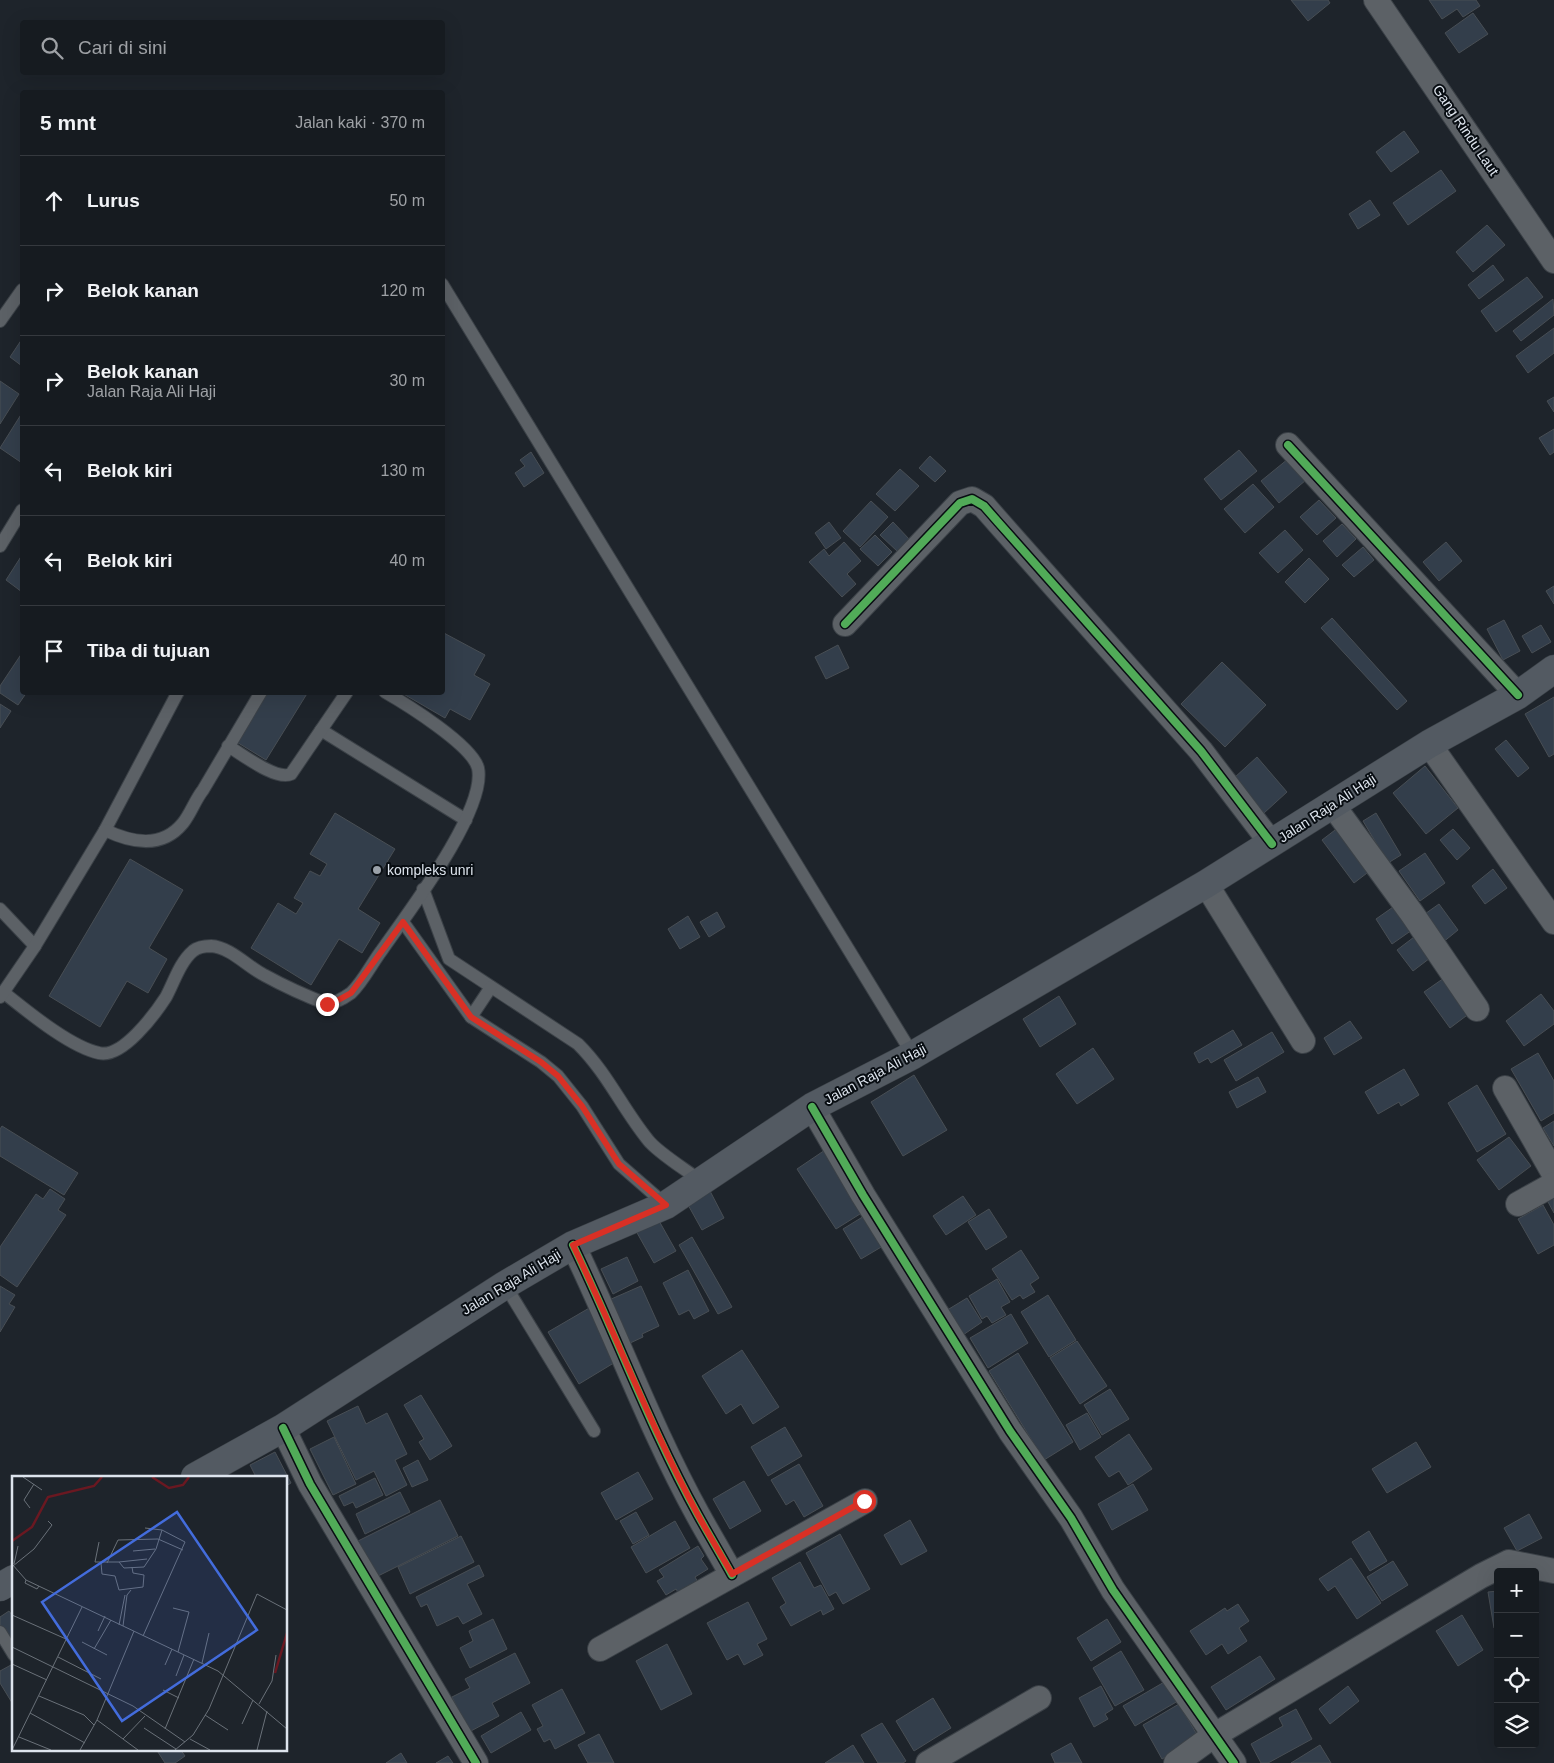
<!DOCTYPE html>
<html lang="id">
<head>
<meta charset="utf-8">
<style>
  body { margin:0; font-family:Helvetica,sans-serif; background:#1f2429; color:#f1f3f6 }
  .controls { position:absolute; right:15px; bottom:15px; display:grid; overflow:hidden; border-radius:5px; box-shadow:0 5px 20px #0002 }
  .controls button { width:45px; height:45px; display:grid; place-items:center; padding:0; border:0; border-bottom:1px solid #35393e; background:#161b20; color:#f1f3f6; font:25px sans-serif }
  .stop { position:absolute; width:15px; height:15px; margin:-11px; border:4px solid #d93025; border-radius:50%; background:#fff }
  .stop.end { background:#d93025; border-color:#fff; box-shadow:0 1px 5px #0008 }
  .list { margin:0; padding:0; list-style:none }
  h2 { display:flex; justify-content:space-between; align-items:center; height:65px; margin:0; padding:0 20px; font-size:21px }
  h2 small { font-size:16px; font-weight:400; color:#9ea1a5 }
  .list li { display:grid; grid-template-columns:32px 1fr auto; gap:15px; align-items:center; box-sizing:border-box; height:90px; padding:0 20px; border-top:1px solid #35393e }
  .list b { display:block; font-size:19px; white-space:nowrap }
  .list p { margin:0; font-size:16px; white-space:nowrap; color:#9ea1a5 }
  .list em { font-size:16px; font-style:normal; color:#9ea1a5 }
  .icon { flex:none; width:28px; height:28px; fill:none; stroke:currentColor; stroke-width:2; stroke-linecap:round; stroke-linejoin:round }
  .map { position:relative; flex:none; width:1554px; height:1763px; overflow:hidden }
  .search { position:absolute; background:#161b20; box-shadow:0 5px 20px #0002; left:20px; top:20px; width:425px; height:55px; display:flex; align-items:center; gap:12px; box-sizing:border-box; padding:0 18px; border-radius:5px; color:#9ea1a5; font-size:19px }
  .panel { position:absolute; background:#161b20; box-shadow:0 5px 20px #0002; left:20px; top:90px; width:425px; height:605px; border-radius:5px }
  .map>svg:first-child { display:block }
  .building { fill:#333e4b; stroke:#484e54 }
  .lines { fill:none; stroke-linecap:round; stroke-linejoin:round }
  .lane-casing { stroke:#3b4147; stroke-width:14 }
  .street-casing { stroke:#3b4147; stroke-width:26 }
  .primary-casing { stroke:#3b4147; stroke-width:29 }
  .lane { stroke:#5c6166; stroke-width:12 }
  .street { stroke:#5c6166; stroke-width:24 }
  .primary { stroke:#535a62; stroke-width:28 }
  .cycleway-casing { stroke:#080d12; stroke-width:11 }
  .cycleway { stroke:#51ab58; stroke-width:8 }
  .route { stroke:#d93025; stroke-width:6 }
  .poi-dot { fill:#9aa1a9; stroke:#080d12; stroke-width:2 }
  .labels { text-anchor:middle; stroke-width:4; stroke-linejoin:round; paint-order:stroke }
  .street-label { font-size:14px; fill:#dde4ed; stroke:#080d12 }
  .poi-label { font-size:14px; fill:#dde4ed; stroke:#080d12; text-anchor:start }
  .inset-river { fill:none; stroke:#6a1821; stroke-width:2.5 }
  .inset-road { fill:none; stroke:#6a7179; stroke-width:1 }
  .view { fill:#436cdc; fill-opacity:0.15; stroke:#436cdc; stroke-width:2.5 }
  .inset-edge { fill:none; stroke:#dde4ed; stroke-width:2.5 }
</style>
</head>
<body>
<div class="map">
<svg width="1554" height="1763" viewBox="0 0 1554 1763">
  <rect width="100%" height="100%" fill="#1e242b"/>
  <g class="building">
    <polygon points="1291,0 1328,0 1330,3 1308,21"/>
    <polygon points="1429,0 1476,0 1480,6 1463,17 1457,9 1442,19"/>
    <polygon points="1473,13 1488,34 1459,53 1445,33"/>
    <polygon points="1404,131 1419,152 1391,172 1376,152"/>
    <polygon points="1441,170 1456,191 1408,225 1393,203"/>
    <polygon points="1370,200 1380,215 1358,229 1349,214"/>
    <polygon points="1487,225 1505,245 1473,272 1456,252"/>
    <polygon points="1493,265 1504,280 1479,299 1468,285"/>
    <polygon points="1527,277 1543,297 1496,332 1481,311"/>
    <polygon points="1553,299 1554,315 1521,341 1513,331"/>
    <polygon points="1554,328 1554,353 1528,373 1516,356"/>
    <polygon points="22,339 22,366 10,357"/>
    <polygon points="0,381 19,394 0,424"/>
    <polygon points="1554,397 1554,412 1547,401"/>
    <polygon points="22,413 22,463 0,448"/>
    <polygon points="1554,429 1554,452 1550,455 1539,438"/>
    <polygon points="1239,450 1257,471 1221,500 1204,479"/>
    <polygon points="531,452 544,473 524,487 515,473 525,466 520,460"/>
    <polygon points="930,456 946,471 935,482 919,468"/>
    <polygon points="1288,459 1306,480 1279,503 1261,481"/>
    <polygon points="900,469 919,486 895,511 876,494"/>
    <polygon points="1253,484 1274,507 1245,533 1224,509"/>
    <polygon points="1319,500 1336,518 1317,535 1300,517"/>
    <polygon points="871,501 888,517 860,547 843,531"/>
    <polygon points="829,522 841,538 826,549 815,533"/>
    <polygon points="893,522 910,540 898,552 880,535"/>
    <polygon points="1342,524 1356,539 1337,557 1323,541"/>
    <polygon points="1285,530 1303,550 1278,573 1259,553"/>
    <polygon points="875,535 892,552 878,566 860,549"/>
    <polygon points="844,542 861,561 847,574 856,584 842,597 809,562 824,549 829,556"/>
    <polygon points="1446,542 1462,561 1439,581 1423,562"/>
    <polygon points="1363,547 1374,560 1354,577 1342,565"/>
    <polygon points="22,555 22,592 6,580"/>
    <polygon points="1309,558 1329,579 1305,603 1285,582"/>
    <polygon points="1554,586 1554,604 1546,591"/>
    <polygon points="1332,618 1407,701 1397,710 1321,628"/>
    <polygon points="1504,620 1520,651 1503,660 1487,629"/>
    <polygon points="1541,625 1551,642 1532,653 1522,636"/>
    <polygon points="442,632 485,655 474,675 490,684 470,720 450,709 445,718 400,692 442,692"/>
    <polygon points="838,645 849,668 826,679 815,657"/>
    <polygon points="22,653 22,692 27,692 18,705 0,693 0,686"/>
    <polygon points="1222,662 1266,705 1225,747 1181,704"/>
    <polygon points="264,692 308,692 266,760 235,741"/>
    <polygon points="1554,697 1554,754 1549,757 1525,714"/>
    <polygon points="0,704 11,711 0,728"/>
    <polygon points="1506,740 1529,768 1518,777 1495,749"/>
    <polygon points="1257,757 1287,792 1264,813 1234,778"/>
    <polygon points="1425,766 1458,808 1426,834 1393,793"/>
    <polygon points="335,813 395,849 358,909 380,923 362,953 339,939 311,985 251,948 278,903 296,914 303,903 294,898 310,871 320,876 327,864 310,854"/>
    <polygon points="1376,813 1401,855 1388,863 1363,821"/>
    <polygon points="1339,827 1371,870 1354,883 1322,840"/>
    <polygon points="1453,829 1470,848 1457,860 1440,840"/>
    <polygon points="1425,853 1445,883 1420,901 1399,871"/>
    <polygon points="130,859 183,890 149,948 167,959 148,993 127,981 100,1027 49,996"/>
    <polygon points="1493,869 1507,888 1485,904 1472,886"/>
    <polygon points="1439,904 1458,930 1442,943 1422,916"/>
    <polygon points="1396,905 1412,930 1392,944 1376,919"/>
    <polygon points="717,912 725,927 709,937 700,922"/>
    <polygon points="688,916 700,937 680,949 668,929"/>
    <polygon points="1418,934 1434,955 1413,971 1397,950"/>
    <polygon points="1444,978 1470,1013 1450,1028 1424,992"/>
    <polygon points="1541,994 1554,1011 1554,1024 1524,1046 1506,1021"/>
    <polygon points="1059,996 1076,1024 1040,1047 1023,1019"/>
    <polygon points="1350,1021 1362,1038 1334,1055 1324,1038"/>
    <polygon points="1233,1030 1242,1045 1211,1063 1208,1058 1199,1063 1194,1053"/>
    <polygon points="1272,1032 1284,1052 1236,1081 1224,1060"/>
    <polygon points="1093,1048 1114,1079 1077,1104 1056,1074"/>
    <polygon points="1538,1053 1554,1081 1554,1113 1541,1121 1511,1069"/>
    <polygon points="1404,1069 1419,1095 1401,1106 1399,1102 1378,1114 1365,1092"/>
    <polygon points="914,1075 947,1130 903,1156 871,1102"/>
    <polygon points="1258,1077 1266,1092 1237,1108 1229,1092"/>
    <polygon points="1477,1085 1506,1134 1477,1152 1448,1103"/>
    <polygon points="1554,1121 1554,1146 1543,1128"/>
    <polygon points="2,1126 78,1173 64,1195 0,1156 0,1129"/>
    <polygon points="1509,1137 1531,1166 1499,1190 1477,1160"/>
    <polygon points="828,1148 868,1209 836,1229 797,1169"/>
    <polygon points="50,1189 65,1199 58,1210 66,1215 17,1287 0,1275 0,1247 36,1194 43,1199"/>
    <polygon points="710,1191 724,1218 702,1230 687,1203"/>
    <polygon points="963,1196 976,1215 946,1235 933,1216"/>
    <polygon points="1554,1196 1554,1213 1547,1200"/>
    <polygon points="1543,1205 1554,1225 1554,1245 1538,1254 1518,1219"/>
    <polygon points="989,1209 1007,1237 986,1250 968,1222"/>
    <polygon points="869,1213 888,1243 861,1259 843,1229"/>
    <polygon points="658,1219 676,1251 654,1263 636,1231"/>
    <polygon points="692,1237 732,1307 718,1314 679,1245"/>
    <polygon points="1021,1250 1039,1278 1030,1284 1035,1292 1023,1299 1020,1295 1012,1300 992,1269"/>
    <polygon points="627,1257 638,1281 613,1294 601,1269"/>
    <polygon points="688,1270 709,1311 694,1319 689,1310 679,1315 663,1283"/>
    <polygon points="997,1279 1010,1302 1001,1307 1006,1315 992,1323 987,1316 982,1319 969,1296"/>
    <polygon points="0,1286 15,1295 9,1304 15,1307 0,1332"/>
    <polygon points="641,1286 659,1326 642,1334 643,1337 628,1344 609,1300"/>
    <polygon points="1048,1295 1076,1340 1049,1357 1021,1312"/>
    <polygon points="967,1298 982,1322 960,1337 944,1312"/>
    <polygon points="591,1307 622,1358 579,1384 548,1332"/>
    <polygon points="1011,1314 1028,1343 988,1368 970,1338"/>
    <polygon points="1077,1341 1107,1386 1080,1404 1050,1358"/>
    <polygon points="742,1350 779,1407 753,1424 741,1404 726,1414 702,1376"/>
    <polygon points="1018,1353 1073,1442 1044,1460 989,1371"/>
    <polygon points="1110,1389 1129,1419 1102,1435 1084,1405"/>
    <polygon points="421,1395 452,1446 430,1460 419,1442 424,1439 404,1405"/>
    <polygon points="358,1406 366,1424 387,1413 407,1454 395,1460 407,1485 386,1496 374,1471 356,1480 327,1421"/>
    <polygon points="1087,1413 1101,1437 1080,1450 1066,1425"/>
    <polygon points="785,1427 802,1456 768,1476 751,1447"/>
    <polygon points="1129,1434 1152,1469 1128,1485 1119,1471 1109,1477 1095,1457"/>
    <polygon points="334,1437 356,1484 333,1495 310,1449"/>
    <polygon points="1416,1442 1431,1467 1387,1493 1372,1469"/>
    <polygon points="275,1452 291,1483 286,1486 286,1477 256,1477 250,1465"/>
    <polygon points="418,1460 428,1480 412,1487 403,1468"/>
    <polygon points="799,1464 823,1506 804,1517 794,1500 786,1505 771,1480"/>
    <polygon points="638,1472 653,1499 616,1520 601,1493"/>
    <polygon points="375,1478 383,1495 356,1508 353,1502 344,1506 339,1496"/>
    <polygon points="744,1481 761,1511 730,1529 713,1499"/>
    <polygon points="1133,1484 1148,1510 1112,1530 1098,1504"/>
    <polygon points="400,1492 410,1512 365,1534 356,1514"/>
    <polygon points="440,1500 458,1536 376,1577 358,1541"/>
    <polygon points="636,1512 649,1535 633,1544 620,1521"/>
    <polygon points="1529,1514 1542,1538 1517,1551 1504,1528"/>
    <polygon points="910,1520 927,1551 901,1565 884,1535"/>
    <polygon points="675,1521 690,1548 646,1573 631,1547"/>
    <polygon points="1369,1531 1387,1561 1370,1571 1352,1542"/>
    <polygon points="840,1534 870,1589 843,1604 836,1592 829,1596 806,1553"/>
    <polygon points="461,1536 474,1562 410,1594 398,1567"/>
    <polygon points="698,1546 704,1556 701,1559 708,1569 695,1577 700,1586 681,1597 676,1589 666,1595 657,1581 664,1577 659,1570"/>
    <polygon points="1351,1558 1381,1603 1357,1619 1335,1586 1328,1591 1319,1579"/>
    <polygon points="1393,1561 1408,1585 1382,1601 1367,1577"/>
    <polygon points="800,1562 814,1588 821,1585 834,1609 823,1615 821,1610 791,1626 780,1607 786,1603 772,1578"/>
    <polygon points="479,1565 484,1576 467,1584 482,1614 463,1624 458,1616 437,1626 427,1604 421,1607 416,1597"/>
    <polygon points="1498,1591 1498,1628 1494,1628 1488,1592"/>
    <polygon points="748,1602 767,1639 757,1644 763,1655 744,1665 738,1654 727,1660 707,1623"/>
    <polygon points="1238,1604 1249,1621 1239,1628 1247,1641 1228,1654 1222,1644 1206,1655 1190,1631 1225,1608 1227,1611"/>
    <polygon points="9,1611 14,1618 14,1646 0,1625 0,1617"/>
    <polygon points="1462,1615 1483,1650 1458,1666 1436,1631"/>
    <polygon points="493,1619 507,1649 470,1668 460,1648 473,1641 469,1631"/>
    <polygon points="1107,1619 1121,1642 1091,1661 1077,1638"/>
    <polygon points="667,1644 692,1694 661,1710 636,1661"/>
    <polygon points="1121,1651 1144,1690 1115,1706 1093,1668"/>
    <polygon points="515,1653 530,1683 492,1703 499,1716 469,1732 452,1697 470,1688 465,1679"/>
    <polygon points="1260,1656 1275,1679 1226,1710 1211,1687"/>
    <polygon points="11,1665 14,1670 14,1706 0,1683 0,1671"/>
    <polygon points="1166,1681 1178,1701 1135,1726 1123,1706"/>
    <polygon points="1101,1686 1113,1709 1105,1714 1108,1719 1094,1727 1079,1698"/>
    <polygon points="1348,1686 1359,1701 1330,1724 1319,1709"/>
    <polygon points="562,1689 585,1733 555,1749 550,1739 544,1742 537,1729 543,1726 532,1705"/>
    <polygon points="933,1698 951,1728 914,1751 896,1721"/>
    <polygon points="1179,1704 1199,1738 1162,1759 1143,1725"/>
    <polygon points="1296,1709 1312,1739 1268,1763 1261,1763 1251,1744 1283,1726 1279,1718"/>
    <polygon points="521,1712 531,1730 491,1753 481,1736"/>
    <polygon points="882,1723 906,1761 903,1763 878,1763 861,1735"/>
    <polygon points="599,1734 614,1763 588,1763 578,1745"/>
    <polygon points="1071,1743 1082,1763 1055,1763 1051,1754"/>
    <polygon points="853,1745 864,1763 825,1763"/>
    <polygon points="1320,1745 1331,1763 1291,1763"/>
    <polygon points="156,1749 180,1749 185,1756 175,1763 165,1763"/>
    <polygon points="401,1753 407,1763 386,1763"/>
    <polygon points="448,1756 453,1763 436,1763"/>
  </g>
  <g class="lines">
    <g class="lane-casing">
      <g id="lane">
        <polyline points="442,284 913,1055"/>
        <polyline points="0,321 22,290"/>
        <polyline points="0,546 22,510"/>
        <polyline points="321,730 466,820"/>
        <path d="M228 746C242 754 276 781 291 774L347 692"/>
        <polyline points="105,830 178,692"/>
        <path d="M423 889 449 959 578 1044C608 1074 622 1108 648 1140 658 1153 688 1171 702 1182"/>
        <polyline points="0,909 35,946"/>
        <polyline points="403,922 471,1017 541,1062 558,1076 582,1106 619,1164 666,1205"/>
        <path d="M3 992C27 1011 70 1047 99 1053 122 1059 155 1014 166 997 174 982 180 962 193 951 198 947 205 946 211 946 230 947 248 967 264 975 284 986 306 996 327 1004 335 1003 344 998 351 993 363 982 372 963 382 950 407 914 487 810 478 768 472 745 406 704 385 692"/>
        <path d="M0 997 35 946 105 830C132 843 162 849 183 823 191 813 195 800 203 790L261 692"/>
        <polyline points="471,1017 491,987"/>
        <polyline points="505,1285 594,1431"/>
        <polyline points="0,1632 14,1655"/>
      </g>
    </g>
    <g class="street-casing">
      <g id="street">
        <polyline points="1376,0 1554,261"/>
        <polyline points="1288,445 1518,695"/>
        <polyline points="845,624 960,503 972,499 984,506 998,522 1201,751 1272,844"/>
        <polyline points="1429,744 1554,922"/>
        <polyline points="1332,804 1413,915 1477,1009"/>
        <polyline points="1206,884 1303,1041"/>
        <polyline points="1505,1088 1554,1174"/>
        <polyline points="812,1107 863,1195 1010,1431 1071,1518 1113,1590 1234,1763"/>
        <polyline points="1518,1204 1554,1184"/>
        <path d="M573 1245C616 1334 650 1428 698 1515 709 1535 721 1555 732 1575"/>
        <polyline points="283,1428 310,1484 476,1763"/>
        <polyline points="600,1649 865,1501"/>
        <polyline points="928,1763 1039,1698"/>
        <polyline points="1176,1763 1213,1736 1481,1576 1509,1562 1554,1571"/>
      </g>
    </g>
    <g class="primary-casing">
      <g id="primary">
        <polyline points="195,1477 283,1428 505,1285 573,1245 666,1205 812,1107 913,1055 1206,884 1429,744 1518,695 1554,669"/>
        <polyline points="0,1587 14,1579"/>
      </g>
    </g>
    <use href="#lane" class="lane"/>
    <use href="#street" class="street"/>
    <use href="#primary" class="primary"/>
    <g class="cycleway-casing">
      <g id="cycleway">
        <polyline points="1288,445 1518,695"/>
        <polyline points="845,624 960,503 972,499 984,506 998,522 1201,751 1272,844"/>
        <polyline points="812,1107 863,1195 1010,1431 1071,1518 1113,1590 1234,1763"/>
        <path d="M573 1245C616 1334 650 1428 698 1515 709 1535 721 1555 732 1575"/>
        <polyline points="283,1428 310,1484 476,1763"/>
      </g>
    </g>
    <use href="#cycleway" class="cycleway"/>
  </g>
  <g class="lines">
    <path class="route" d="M327 1004 333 1003 351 993 403 922 471 1017 541 1062 558 1076 582 1106 619 1164 666 1205 573 1245C616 1334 651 1428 698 1515 709 1535 721 1555 732 1574L864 1501"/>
  </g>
  <circle class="poi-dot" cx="377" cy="870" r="5"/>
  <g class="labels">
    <g class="street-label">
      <text transform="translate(1466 130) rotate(56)" y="5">Gang Rindu Laut</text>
      <text transform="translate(1327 808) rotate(-33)" y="5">Jalan Raja Ali Haji</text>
      <text transform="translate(875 1074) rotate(-28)" y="5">Jalan Raja Ali Haji</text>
      <text transform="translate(511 1282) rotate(-31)" y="5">Jalan Raja Ali Haji</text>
    </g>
    <g class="poi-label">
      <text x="387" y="875">kompleks unri</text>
    </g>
  </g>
  <g transform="translate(12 1476)">
    <rect width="275" height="275" fill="#1e242b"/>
    <path class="inset-river" d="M140 1 157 12 171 9 177 1M0 65 20 51 36 21 82 10 90 1M263 197 275 157"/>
    <path class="inset-road" d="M11 1 30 14M18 32 12 24 22 8M87 66 83 86H107L112 92 132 91 144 73 150 54M121 75 143 73M107 86 135 83M89 87 90 98 103 100 107 114 131 111 132 99 121 97 120 91M95 87 106 64 146 63 171 74M0 88 14 104 206 195 275 253M2 88 6 70M1 90 22 73 40 49 36 45M14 104 13 107 25 113 27 110M161 132 177 136 166 176M0 139 54 163M107 149 113 119M111 150 115 119 119 114M86 155 93 140M131 160 173 66 150 54 133 52M70 166 95 179M0 171 121 230 173 266M82 173 99 144M46 181 89 203M190 187 197 157M0 188 35 204M153 189 160 173M164 200 172 179M151 214 167 222M27 220 72 239 82 249M247 228 260 205 264 179M18 237 73 267M193 239 216 254M85 244 126 274M230 248 241 224M132 252 164 273M153 253 182 183M7 261 39 274M111 263 133 240M178 263 198 274M0 274 70 131M68 274 85 244 122 155M163 274 181 259 197 233 245 118 275 134M245 274 255 235"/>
    <path class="view" d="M165 36 245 154 110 245 30 126Z"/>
    <rect width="275" height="275" class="inset-edge"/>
  </g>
</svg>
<div class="controls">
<button>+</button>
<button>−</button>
<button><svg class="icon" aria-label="locate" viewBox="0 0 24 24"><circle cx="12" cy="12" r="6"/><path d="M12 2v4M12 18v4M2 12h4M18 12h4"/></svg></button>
<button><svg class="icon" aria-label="layers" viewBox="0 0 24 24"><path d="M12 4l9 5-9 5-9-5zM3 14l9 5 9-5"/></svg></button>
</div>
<div class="stop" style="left:864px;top:1501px"></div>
<div class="stop end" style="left:327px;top:1004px"></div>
<div class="search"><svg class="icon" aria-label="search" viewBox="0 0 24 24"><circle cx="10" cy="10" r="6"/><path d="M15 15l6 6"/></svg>Cari di sini</div>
<section class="panel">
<h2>5 mnt<small>Jalan kaki · 370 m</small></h2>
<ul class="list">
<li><svg class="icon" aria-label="ahead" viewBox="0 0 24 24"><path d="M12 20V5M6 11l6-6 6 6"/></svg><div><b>Lurus</b></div><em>50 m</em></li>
<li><svg class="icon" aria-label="right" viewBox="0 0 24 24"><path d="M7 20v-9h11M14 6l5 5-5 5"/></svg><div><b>Belok kanan</b></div><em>120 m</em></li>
<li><svg class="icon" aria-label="right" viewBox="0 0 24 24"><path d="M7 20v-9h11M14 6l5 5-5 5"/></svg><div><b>Belok kanan</b><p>Jalan Raja Ali Haji</p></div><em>30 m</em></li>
<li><svg class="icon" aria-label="left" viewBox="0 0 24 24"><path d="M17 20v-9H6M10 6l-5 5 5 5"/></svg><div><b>Belok kiri</b></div><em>130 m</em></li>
<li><svg class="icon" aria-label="left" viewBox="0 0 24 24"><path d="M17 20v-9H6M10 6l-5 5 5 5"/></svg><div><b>Belok kiri</b></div><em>40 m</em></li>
<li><svg class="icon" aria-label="arrive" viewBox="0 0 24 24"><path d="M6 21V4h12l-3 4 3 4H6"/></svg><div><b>Tiba di tujuan</b></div></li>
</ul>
</section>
</div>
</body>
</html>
